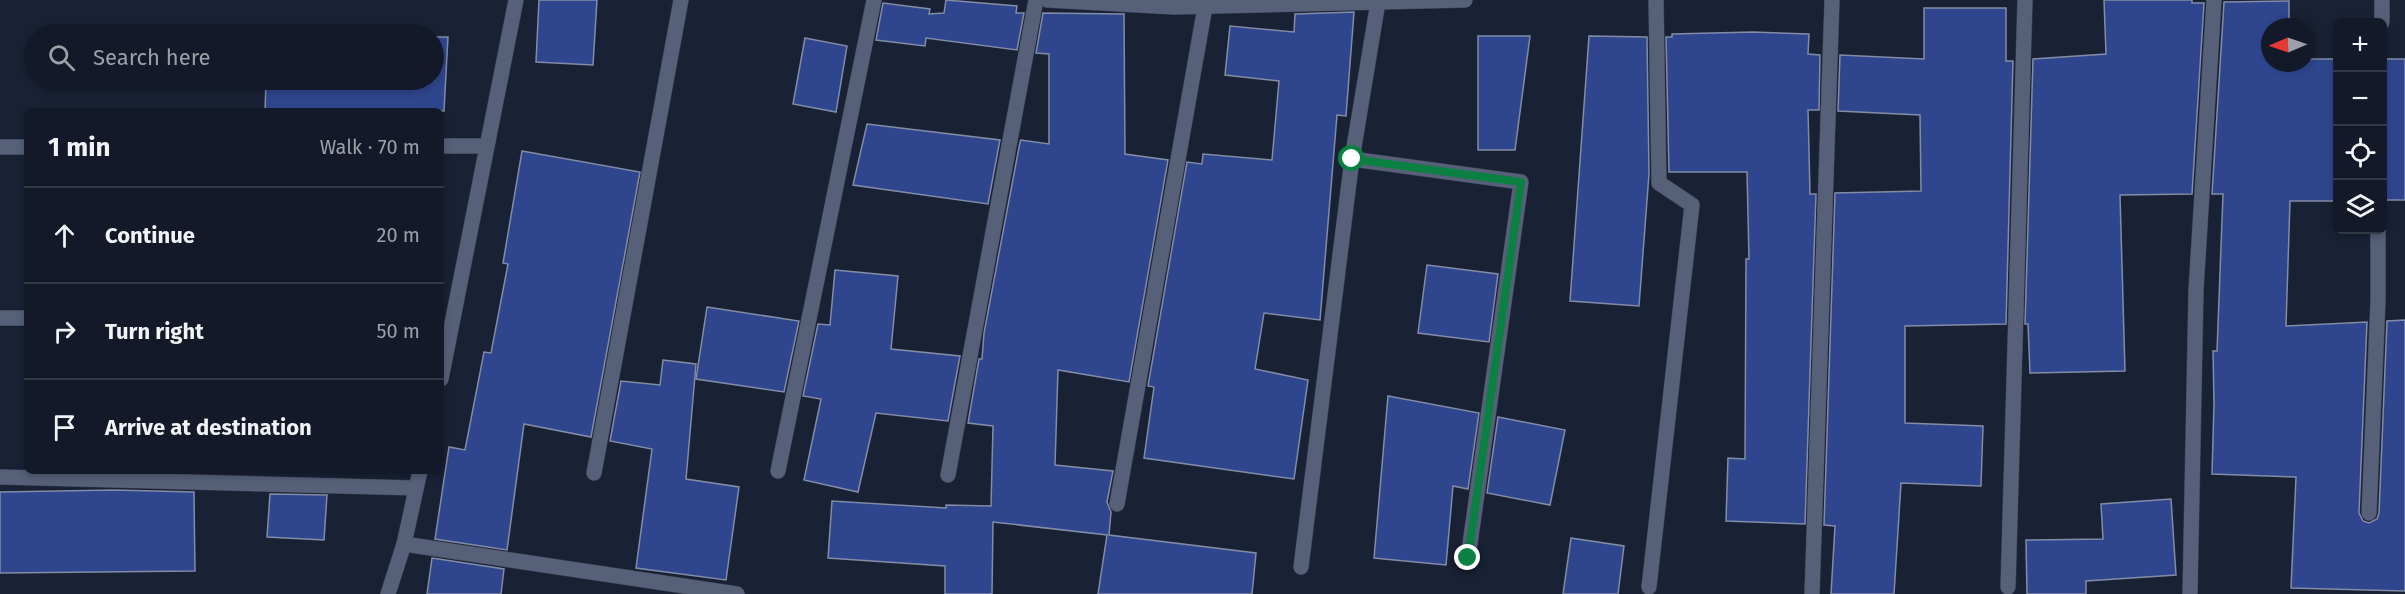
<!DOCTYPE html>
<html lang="en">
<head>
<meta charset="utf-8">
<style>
  body { margin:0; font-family:"Fira Sans",sans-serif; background:#1c2230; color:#f1f3f6 }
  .controls { position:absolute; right:18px; top:18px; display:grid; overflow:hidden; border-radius:9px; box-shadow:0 3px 9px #0003 }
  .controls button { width:54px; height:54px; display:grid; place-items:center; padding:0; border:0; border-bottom:2px solid #323845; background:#131928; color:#f1f3f6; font:30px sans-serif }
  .compass { position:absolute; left:2261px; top:18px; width:54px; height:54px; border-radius:50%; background:#131928; box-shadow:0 3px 9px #0003; rotate:268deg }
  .stop { position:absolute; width:18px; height:18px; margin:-14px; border:4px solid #0b8043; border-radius:50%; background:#fff }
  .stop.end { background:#0b8043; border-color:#fff; box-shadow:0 2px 6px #0008 }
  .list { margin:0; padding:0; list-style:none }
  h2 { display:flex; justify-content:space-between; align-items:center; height:78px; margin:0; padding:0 24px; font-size:26px }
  h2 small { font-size:20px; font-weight:400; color:#9da0a8 }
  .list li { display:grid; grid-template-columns:39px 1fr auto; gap:18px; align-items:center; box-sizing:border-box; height:96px; padding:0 24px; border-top:2px solid #323845 }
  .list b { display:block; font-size:22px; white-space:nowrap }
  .list em { font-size:20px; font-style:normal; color:#9da0a8 }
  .icon { flex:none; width:33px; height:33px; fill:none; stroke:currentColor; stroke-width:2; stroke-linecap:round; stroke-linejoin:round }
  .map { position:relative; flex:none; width:2405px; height:594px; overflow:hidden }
  .search { position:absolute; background:#131928; box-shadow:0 3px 9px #0003; left:24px; top:24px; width:420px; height:66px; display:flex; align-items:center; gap:15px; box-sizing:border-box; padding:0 21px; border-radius:33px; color:#9da0a8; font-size:22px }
  .panel { position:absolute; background:#131928; box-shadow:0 3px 9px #0003; left:24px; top:108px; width:420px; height:366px; border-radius:9px }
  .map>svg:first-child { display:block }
  .building { fill:#2f468e; stroke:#828ca6; stroke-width:1.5 }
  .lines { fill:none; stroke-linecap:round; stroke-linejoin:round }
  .minor-casing { stroke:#373c4d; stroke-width:16 }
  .tertiary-casing { stroke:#373c4d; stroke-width:16 }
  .minor { stroke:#566078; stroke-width:15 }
  .tertiary { stroke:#566078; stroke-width:15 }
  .route { stroke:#0b8043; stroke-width:8 }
</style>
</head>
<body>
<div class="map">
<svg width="2405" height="594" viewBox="0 0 2405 594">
  <rect width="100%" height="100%" fill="#192135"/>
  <g class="building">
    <polygon points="539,0 597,0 593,65 536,62"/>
    <polygon points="946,0 1017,6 1016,13 1024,13 1017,50 926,38 925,46 876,40 883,3 930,9 929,14 944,13"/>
    <polygon points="2104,0 2192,0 2192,3 2204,3 2192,194 2120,195 2125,371 2030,373 2028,324 2025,324 2033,59 2106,54"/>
    <polygon points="2289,1 2289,27 2270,27 2270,63 2306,63 2306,59 2337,59 2337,201 2290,201 2286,326 2367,322 2359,513 2363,521 2369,523 2377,519 2379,513 2387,321 2405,320 2405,591 2291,588 2296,477 2212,474 2214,404 2213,351 2217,351 2223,194 2212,194 2224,2"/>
    <polygon points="1924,8 2006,8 2006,61 2013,61 2006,324 1905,326 1905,423 1983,426 1981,486 1901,483 1894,594 1831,594 1835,526 1824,525 1835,193 1921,191 1920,115 1838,111 1840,55 1924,59"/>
    <polygon points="1354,12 1346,116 1337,115 1320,320 1264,313 1255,369 1308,380 1294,479 1144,458 1154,387 1148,386 1187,162 1202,164 1203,154 1272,160 1279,81 1225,75 1230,26 1294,32 1295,14"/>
    <polygon points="1043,13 1124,14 1125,154 1168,160 1129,382 1058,370 1055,465 1113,471 1107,502 1111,512 1109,535 1256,553 1252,594 1098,594 1107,535 993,522 992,594 945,594 945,566 828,558 832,501 946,508 946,505 991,506 993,426 968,423 979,359 982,359 984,333 1020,142 1021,140 1049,144 1049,54 1036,53"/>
    <polygon points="1753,32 1809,34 1808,54 1820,55 1819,110 1808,110 1810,194 1816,194 1805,524 1726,521 1728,458 1745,459 1746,259 1749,259 1747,172 1669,172 1666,37 1672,37 1672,34"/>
    <polygon points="1478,36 1530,36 1515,150 1478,150"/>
    <polygon points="1589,36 1647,37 1649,174 1639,306 1570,301"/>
    <polygon points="434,37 448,37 444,111 265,111 266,80 434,80"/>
    <polygon points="805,38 847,46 836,112 793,104"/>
    <rect x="2382" y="59" width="23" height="141"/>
    <polygon points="867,124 1000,140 988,204 853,185"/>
    <polygon points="522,151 640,172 591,437 524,424 507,550 435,539 449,447 465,450 484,352 491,353 508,264 503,263"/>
    <polygon points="1427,265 1498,274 1489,342 1418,333"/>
    <polygon points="835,270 898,276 891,349 960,356 948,421 876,413 858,492 804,480 821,399 803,396 818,324 830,325"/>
    <polygon points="707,307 799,321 784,392 696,379"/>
    <polygon points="663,360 696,364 686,479 739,487 726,580 636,568 652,449 610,441 621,381 660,385"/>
    <polygon points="1388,396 1479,413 1468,489 1453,486 1446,565 1374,558"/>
    <polygon points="1498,417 1565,430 1550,505 1487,493"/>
    <polygon points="114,490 194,492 195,571 0,573 0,492"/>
    <polygon points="270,494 327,495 324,540 267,537"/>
    <polygon points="2171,499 2176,575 2086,581 2086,594 2027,594 2026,540 2103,539 2101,504"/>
    <polygon points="1571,538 1624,546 1618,594 1563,594"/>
    <polygon points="432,558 504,569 501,594 427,594"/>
  </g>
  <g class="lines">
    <g class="minor-casing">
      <g id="minor">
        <polyline points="1047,0 1174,7 1465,0"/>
        <polyline points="2382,22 2382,0"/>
        <polyline points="441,146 487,146"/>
        <polyline points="0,147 27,147"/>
        <polyline points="1352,159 1521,182 1468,558"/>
        <polyline points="0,318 27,318"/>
        <polyline points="778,471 874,0"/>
        <polyline points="594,473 681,0"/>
        <polyline points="948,475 1036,0"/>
        <polyline points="0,477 416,488"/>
        <polyline points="1117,504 1205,7"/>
        <polyline points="2369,513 2378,301 2378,230"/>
        <polyline points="404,544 737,594"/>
        <polyline points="1301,567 1352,159 1378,2"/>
        <polyline points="1649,587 1692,205 1659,183 1656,0"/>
        <polyline points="2008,587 2025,0"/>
        <polyline points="1812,594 1832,0"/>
        <polyline points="2190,594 2196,290 2214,0"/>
      </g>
    </g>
    <g class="tertiary-casing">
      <g id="tertiary">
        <polyline points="441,379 516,0"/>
        <polyline points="388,594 404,544 420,471"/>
      </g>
    </g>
    <use href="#minor" class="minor"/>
    <use href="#tertiary" class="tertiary"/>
  </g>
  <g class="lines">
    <polyline class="route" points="1352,159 1521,182 1468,558"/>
  </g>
</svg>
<div class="controls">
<button>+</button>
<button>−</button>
<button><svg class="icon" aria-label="locate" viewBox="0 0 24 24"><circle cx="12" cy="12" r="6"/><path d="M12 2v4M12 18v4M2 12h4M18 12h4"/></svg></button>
<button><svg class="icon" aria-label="layers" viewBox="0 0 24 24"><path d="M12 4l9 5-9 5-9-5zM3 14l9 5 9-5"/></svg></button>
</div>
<svg class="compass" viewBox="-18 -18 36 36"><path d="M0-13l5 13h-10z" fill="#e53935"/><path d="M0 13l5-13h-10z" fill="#9da0a8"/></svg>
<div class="stop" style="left:1352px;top:159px"></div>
<div class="stop end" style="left:1468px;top:558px"></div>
<div class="search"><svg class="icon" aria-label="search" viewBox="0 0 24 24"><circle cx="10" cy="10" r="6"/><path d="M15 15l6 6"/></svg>Search here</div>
<section class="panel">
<h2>1 min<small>Walk · 70 m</small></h2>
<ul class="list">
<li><svg class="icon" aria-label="ahead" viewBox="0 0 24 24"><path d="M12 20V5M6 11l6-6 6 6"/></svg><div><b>Continue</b></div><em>20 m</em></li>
<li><svg class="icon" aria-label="right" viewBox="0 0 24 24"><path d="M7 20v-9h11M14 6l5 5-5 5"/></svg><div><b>Turn right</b></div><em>50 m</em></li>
<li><svg class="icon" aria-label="arrive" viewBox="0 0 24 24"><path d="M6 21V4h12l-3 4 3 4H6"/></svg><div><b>Arrive at destination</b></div></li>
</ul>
</section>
</div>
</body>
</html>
